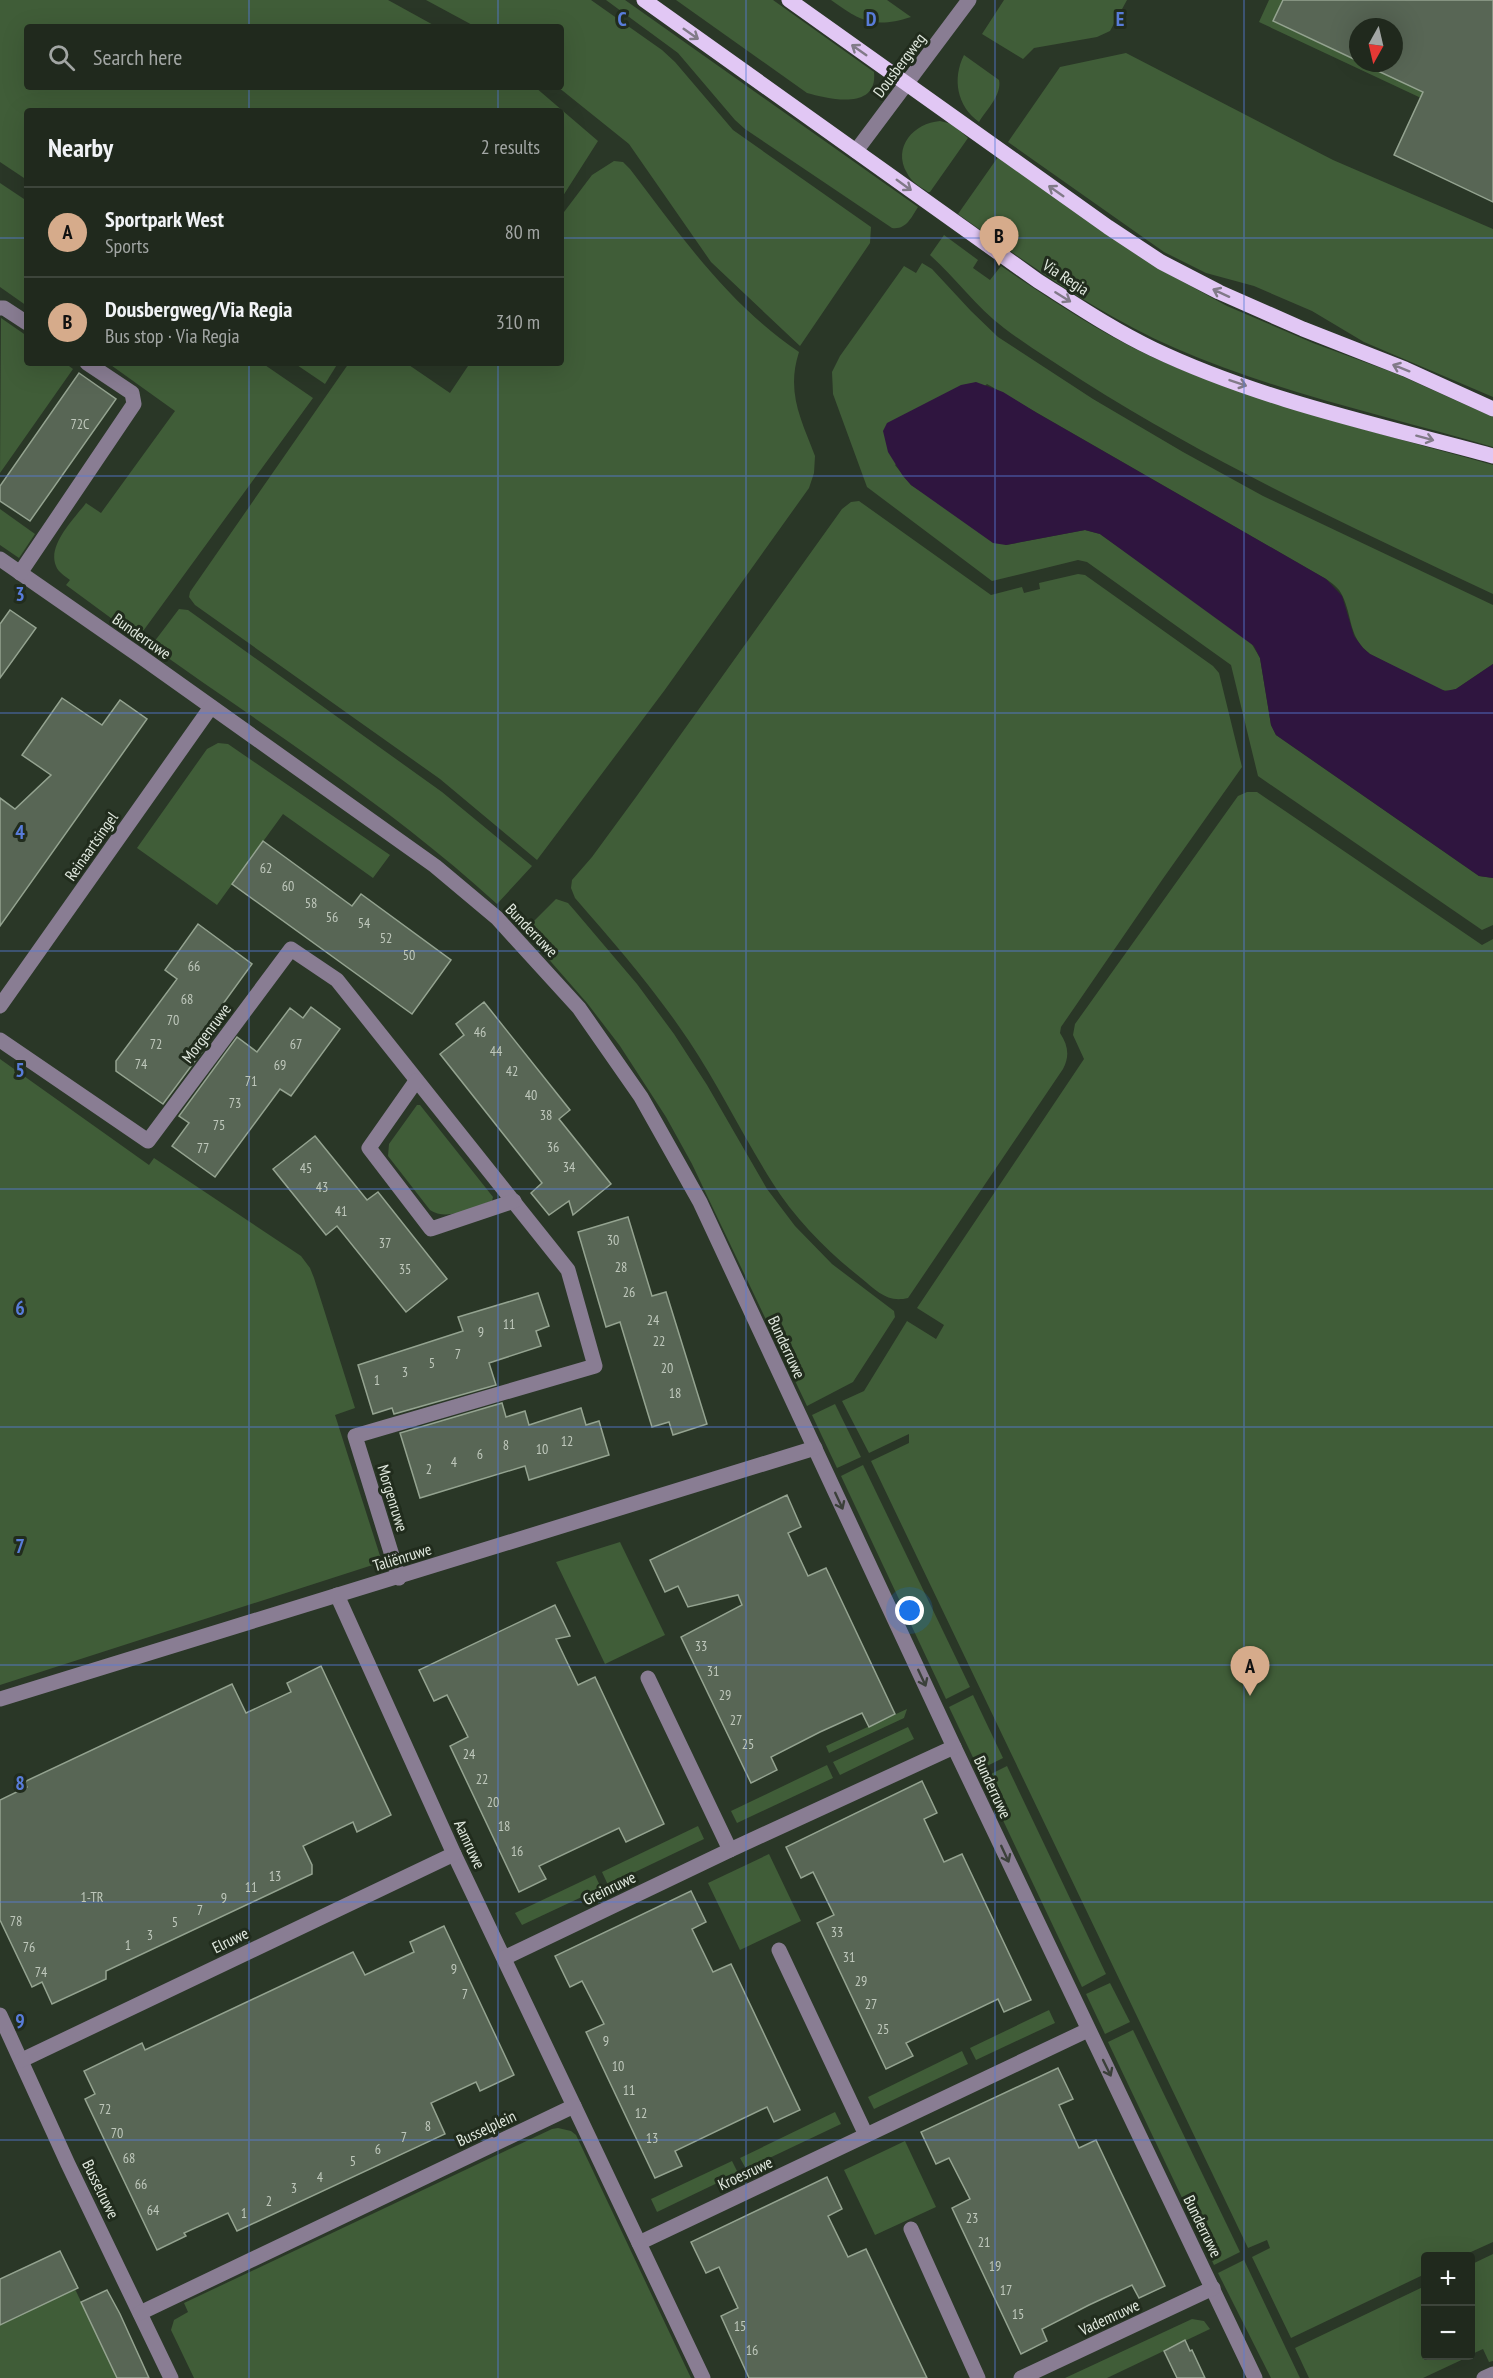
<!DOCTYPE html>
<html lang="en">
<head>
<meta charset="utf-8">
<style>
  body { margin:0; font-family:"PT Sans Narrow",sans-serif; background:#2d352a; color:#f1f3f6 }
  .controls { position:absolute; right:18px; bottom:18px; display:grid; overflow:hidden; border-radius:6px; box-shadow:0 6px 24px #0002 }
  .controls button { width:54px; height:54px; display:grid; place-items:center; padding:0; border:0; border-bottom:2px solid #3d453b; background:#20291d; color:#f1f3f6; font:30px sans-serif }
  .compass { position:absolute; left:1349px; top:18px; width:54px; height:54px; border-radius:50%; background:#20291d; box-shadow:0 6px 24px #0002; rotate:188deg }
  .you { position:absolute; left:910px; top:1611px; width:21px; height:21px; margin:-15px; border:4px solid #fff; border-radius:50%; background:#1a73e8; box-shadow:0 0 0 9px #1a73e833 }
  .badge { display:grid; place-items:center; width:39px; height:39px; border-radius:50%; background:#d6ab8b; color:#111; font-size:20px; font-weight:700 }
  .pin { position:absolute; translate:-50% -50px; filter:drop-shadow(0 2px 3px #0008) }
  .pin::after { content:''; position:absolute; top:32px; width:21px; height:18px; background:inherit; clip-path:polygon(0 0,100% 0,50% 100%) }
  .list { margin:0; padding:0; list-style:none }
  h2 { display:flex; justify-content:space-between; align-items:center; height:78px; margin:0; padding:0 24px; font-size:26px }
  h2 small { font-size:20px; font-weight:400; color:#a2a6a4 }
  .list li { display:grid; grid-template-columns:39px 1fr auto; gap:18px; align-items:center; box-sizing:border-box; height:90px; padding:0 24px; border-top:2px solid #3d453b }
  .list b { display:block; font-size:22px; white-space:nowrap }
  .list p { margin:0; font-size:20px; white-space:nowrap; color:#a2a6a4 }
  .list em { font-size:20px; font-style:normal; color:#a2a6a4 }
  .icon { flex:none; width:33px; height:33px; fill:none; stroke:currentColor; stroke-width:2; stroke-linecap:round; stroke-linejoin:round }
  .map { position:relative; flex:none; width:1493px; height:2378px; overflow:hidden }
  .search { position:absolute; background:#20291d; box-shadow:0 6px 24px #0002; left:24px; top:24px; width:540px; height:66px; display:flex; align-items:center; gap:15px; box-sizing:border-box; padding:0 21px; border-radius:6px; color:#a2a6a4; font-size:22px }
  .panel { position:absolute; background:#20291d; box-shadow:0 6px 24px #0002; left:24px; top:108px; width:540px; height:258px; border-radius:6px }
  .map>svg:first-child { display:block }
  .green { fill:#405d38 }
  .water { fill:#2f153f }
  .building { fill:#586655; stroke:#94a390; stroke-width:1.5 }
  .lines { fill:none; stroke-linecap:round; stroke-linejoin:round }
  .minor { stroke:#897d93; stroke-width:15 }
  .major { stroke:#e1c7f4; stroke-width:15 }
  .oneway { stroke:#817a88 }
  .oneway2 { stroke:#3b403a }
  .grid { fill:none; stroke:#587cda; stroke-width:1.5; stroke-opacity:0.55 }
  .labels { text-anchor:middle; stroke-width:6; stroke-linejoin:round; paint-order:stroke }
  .number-label { font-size:14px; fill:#bfc8bc }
  .street-label { font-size:16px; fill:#e1e9df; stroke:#212c1d }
  .grid-label { font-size:20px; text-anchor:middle; font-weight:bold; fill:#587cda; stroke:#212c1d; stroke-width:6; stroke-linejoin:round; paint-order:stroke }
</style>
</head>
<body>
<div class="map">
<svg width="1493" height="2378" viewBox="0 0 1493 2378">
  <rect width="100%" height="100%" fill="#2a3727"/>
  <g class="green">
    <polygon points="0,0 388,0 437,27 27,27 27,87 535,87 598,141 561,199 561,111 27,111 27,180 0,162"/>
    <polygon points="426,0 591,0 662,50 675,62 733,130 871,227 870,243 800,346 711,262 629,144 558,87 561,87 561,27 476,27"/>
    <path d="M606 0H625L918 207C911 218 906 230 892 228L745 129 735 120 678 53Z"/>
    <path d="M676 0H773L874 72C878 111 829 99 807 93Z"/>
    <path d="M831 0H887L911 17C874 29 860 21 831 0Z"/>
    <polygon points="1004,0 1127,0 1110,31 1097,37 1034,48 1023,59 982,34"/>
    <polygon points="1269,0 1283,0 1273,21 1423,92 1421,98 1259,22"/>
    <polygon points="1126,53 1333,160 1493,229 1493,397 1364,342 1312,311 1254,286 1206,273 1164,252 1008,142 1060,67"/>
    <path d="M964 55 999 80C1002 95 987 109 979 122 957 106 952 79 964 55Z"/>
    <path d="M940 121 952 124 968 138 930 192H928C921 187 911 182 907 173 892 147 914 123 940 121Z"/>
    <path d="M998 157 1165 272 1227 306 1313 343 1397 374 1493 417V447C1387 416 1276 392 1175 348 1097 314 1027 263 958 214Z"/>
    <path d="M614 161 623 162 630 169C681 236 728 304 799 352 786 392 801 419 815 456L814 473 809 488 664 691 537 860 440 779 195 605 189 597 190 592 349 363H368L371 365 373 363H406L450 393 470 363H561V216L592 175Z"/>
    <polygon points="0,183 27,201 27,306 0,287"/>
    <path d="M944 235 978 260 973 268 990 280 1001 266C1057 304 1112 341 1175 367 1277 409 1387 435 1493 465V594C1353 528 1214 464 1083 381 1057 364 1029 347 1004 328 976 307 956 278 930 255Z"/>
    <path d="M922 263 932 269 971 311 998 337 1093 399 1183 452 1263 496 1493 605V664L1456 689 1450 691 1440 690 1370 654C1348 637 1353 617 1342 595 1339 588 1332 583 1326 579L987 384 895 465 911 485 1006 545 1085 530 1100 534 1250 641 1260 658 1271 725 1276 735 1479 876 1493 878V925L1482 930 1258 776 1231 665 1087 562 1078 560 992 581 867 487 833 394 832 372 840 356 904 266 916 273Z"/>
    <polygon points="1,318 27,336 27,363 65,363 73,369 0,473"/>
    <path d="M108 363H262L313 398 138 638 66 585 70 580C65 576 58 572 56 566 47 545 74 519 86 503L101 513 175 411Z"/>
    <polygon points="294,363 338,363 325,384"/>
    <path d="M859 501 991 595 1022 587 1024 593 1040 589 1039 583 1078 574 1085 575 1213 666 1219 673 1242 767 1162 880 1061 1027 1060 1033C1068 1045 1070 1056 1063 1069L908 1298C887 1303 877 1291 861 1278 827 1251 795 1219 772 1182 743 1136 719 1086 689 1041 655 990 615 944 575 898L571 888 572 880 592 857 636 797 842 509 851 502Z"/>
    <polygon points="0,509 35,534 19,558 0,545"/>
    <path d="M179 609 188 610 442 792 532 866 497 904C391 807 268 729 151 646Z"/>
    <polygon points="218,743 228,744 390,855 373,878 283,814 217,905 137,848 207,749"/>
    <polygon points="1247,792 1257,792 1482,945 1493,939 1493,2242 1462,2256 1426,2256 1425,2274 1291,2338 1252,2257 1270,2248 1267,2240 1248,2248 871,1461 909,1443 909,1434 869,1453 842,1401 864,1391 907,1321 936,1339 944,1325 917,1308 1084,1059 1073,1035 1075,1024 1238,796"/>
    <polygon points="556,899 568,903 575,911 637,984 674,1034 707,1085 767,1189 795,1226 832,1264 894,1311 895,1317 853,1382 807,1406 692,1164 666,1117 620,1046 587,1003 524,931"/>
    <polygon points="0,1059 149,1165 154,1158 301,1256 310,1268 314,1278 355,1408 335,1415 382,1562 0,1685"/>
    <path d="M417 1105H420L493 1197 492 1201C474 1207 447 1222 430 1210L388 1156 389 1144Z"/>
    <polygon points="835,1404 861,1457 837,1468 812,1415"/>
    <polygon points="863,1465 970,1687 946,1699 841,1476"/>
    <polygon points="620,1542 665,1635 605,1664 556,1562"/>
    <polygon points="973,1695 1003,1758 979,1770 949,1707"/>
    <polygon points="907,1709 904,1718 829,1753 826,1746"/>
    <polygon points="908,1727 914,1739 840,1775 833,1762"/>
    <polygon points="827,1765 833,1778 737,1823 731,1811"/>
    <polygon points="1007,1766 1106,1974 1082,1987 983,1778"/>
    <polygon points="698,1826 704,1839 608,1885 602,1872"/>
    <polygon points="769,1854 801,1921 740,1950 708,1883"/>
    <polygon points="595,1875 601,1888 522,1925 515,1913"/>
    <polygon points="1110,1983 1130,2022 1105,2034 1086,1994"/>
    <polygon points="1049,2010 1055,2023 976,2060 970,2048"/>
    <polygon points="1133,2030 1240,2252 1214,2265 1108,2042"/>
    <polygon points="962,2051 968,2064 874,2109 868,2097"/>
    <polygon points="835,2112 841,2124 746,2169 740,2158"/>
    <polygon points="558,2128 571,2131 576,2135 691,2378 194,2378 171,2330 174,2320 188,2312 184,2303 552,2129"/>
    <polygon points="905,2141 936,2207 875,2235 844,2170"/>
    <polygon points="732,2161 738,2173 657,2212 651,2199"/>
    <polygon points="1493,2254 1493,2361 1489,2362 1483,2349 1470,2355 1470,2265"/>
    <polygon points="1244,2260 1300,2378 1271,2378 1218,2273"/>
    <polygon points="1425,2286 1426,2356 1470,2356 1423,2378 1309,2378 1295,2348"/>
    <polygon points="75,2289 117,2378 0,2378 0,2325"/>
    <polygon points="1192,2319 1204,2321 1210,2329 1107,2378 1065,2378"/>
  </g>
  <polygon class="water" points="976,382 1003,392 1037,413 1326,579 1342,596 1354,636 1363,648 1370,654 1445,691 1456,689 1493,664 1493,878 1479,876 1276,735 1271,725 1260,658 1254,646 1100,534 1085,530 1006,545 993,543 911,485 903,476 888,452 883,431 887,423 961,385"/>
  <g class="building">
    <polygon points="1283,0 1493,0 1493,202 1394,155 1423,92 1361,63 1394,63 1394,27 1358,27 1358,61 1273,21"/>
    <polygon points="79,373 116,399 30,521 0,501 0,486"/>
    <polygon points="10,610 36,628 0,678 0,624"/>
    <polygon points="62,698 102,725 120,700 147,719 0,926 0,798 15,809 51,775 22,755"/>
    <polygon points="263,841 352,906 361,894 451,960 412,1014 232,884"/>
    <polygon points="198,924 252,964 212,1019 221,1026 163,1104 116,1071 116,1061 177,979 165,970"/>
    <polygon points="484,1002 570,1110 559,1119 611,1184 573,1215 569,1201 549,1215 531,1193 542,1183 440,1054 464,1035 456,1024"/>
    <polygon points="311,1007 340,1029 291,1096 280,1089 215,1177 172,1146 189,1123 179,1116 237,1037 257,1052 290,1008 303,1018"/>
    <polygon points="315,1136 367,1200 378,1192 447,1279 406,1312 337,1226 326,1235 273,1169"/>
    <polygon points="628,1217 652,1296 666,1292 707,1424 673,1435 669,1422 652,1427 620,1322 606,1327 578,1232"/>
    <polygon points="538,1293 549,1326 536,1331 541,1346 489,1363 496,1385 394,1414 392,1408 373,1414 358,1365 463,1331 458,1317"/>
    <polygon points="502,1403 506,1417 525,1411 529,1425 581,1408 586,1425 599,1421 609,1455 529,1480 525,1466 420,1498 400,1433"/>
    <polygon points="787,1495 801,1527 788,1533 808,1576 826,1568 895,1714 869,1727 862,1713 820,1732 771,1757 777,1770 751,1783 681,1637 742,1605 738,1595 688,1607 678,1586 665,1592 650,1560"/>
    <polygon points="555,1605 570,1636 556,1639 578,1685 595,1677 664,1824 626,1842 619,1828 539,1866 546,1879 519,1892 450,1746 468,1737 447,1695 434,1701 419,1670"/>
    <polygon points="321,1666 391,1815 357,1832 353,1822 303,1846 312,1865 312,1874 106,1971 106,1979 52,2004 42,1982 32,1987 0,1920 0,1800 27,1787 24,1782 232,1684 246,1713 291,1692 287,1683"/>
    <polygon points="922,1781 937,1813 924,1819 944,1862 962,1854 1031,2000 1004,2012 998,1999 906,2043 913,2056 886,2069 817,1923 834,1915 813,1872 801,1878 786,1847"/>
    <polygon points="691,1891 706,1922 692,1929 713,1972 731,1964 800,2110 774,2122 767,2107 675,2151 682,2166 655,2178 586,2032 604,2024 582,1981 570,1987 555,1956"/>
    <polygon points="444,1926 514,2075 480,2091 476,2082 431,2103 445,2134 237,2231 228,2213 184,2233 186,2236 157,2250 85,2099 95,2094 84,2071 142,2043 145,2050 353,1952 365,1975 414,1952 410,1942"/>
    <polygon points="1058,2068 1073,2099 1059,2105 1079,2148 1096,2140 1165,2286 1139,2298 1132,2285 1089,2305 1042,2329 1047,2341 1021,2354 952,2208 970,2199 949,2158 936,2164 921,2132"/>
    <polygon points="827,2177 842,2209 828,2216 848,2257 866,2249 927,2378 749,2378 721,2316 738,2308 719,2267 706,2273 691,2242"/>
    <polygon points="60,2251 78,2288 0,2325 0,2279"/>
    <polygon points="107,2290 120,2314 149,2378 117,2378 81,2302"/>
    <polygon points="1185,2340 1190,2351 1192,2350 1205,2378 1177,2378 1164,2351"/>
  </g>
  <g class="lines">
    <g class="minor">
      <polyline points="856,151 969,0"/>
      <polyline points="0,308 4,308 27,323"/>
      <polyline points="0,559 140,656 435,866 497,918 579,1008 641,1097 700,1202 954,1747 1255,2378"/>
      <polyline points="20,573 134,404 132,393 87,363"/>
      <polyline points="0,1006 211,707"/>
      <polyline points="0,1040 148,1141 291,949 337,980 568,1270 595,1366 355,1436 399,1578"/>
      <polyline points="416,1081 369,1148 431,1229 514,1201"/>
      <polyline points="337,1595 454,1854 574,2106"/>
      <polyline points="648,1678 730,1850"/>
      <polyline points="0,1699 815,1448"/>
      <polyline points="779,1950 866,2135"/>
      <polyline points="504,1958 730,1850 954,1747"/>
      <polyline points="0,2015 68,2164 171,2378"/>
      <polyline points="22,2060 454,1854"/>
      <polyline points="911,2229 978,2378"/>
      <polyline points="639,2243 1088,2030"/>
      <polyline points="140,2313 574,2106 703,2378"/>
      <polyline points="1021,2378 1213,2288"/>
      <polyline points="1484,2378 1493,2374"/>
    </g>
    <g class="major">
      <path d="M644 0 1038 281C1076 305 1113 330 1153 349 1260 400 1379 425 1493 456"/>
      <polyline points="789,0 1108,227 1161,262 1219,292 1303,329 1405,369 1493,409"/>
    </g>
  </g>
  <defs><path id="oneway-shaft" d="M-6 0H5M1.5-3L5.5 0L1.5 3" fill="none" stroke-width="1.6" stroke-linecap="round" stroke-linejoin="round" transform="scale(1.5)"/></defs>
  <g class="oneway">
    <use href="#oneway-shaft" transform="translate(691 34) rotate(35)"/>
    <use href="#oneway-shaft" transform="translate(859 50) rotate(-145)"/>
    <use href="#oneway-shaft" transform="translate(904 185) rotate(36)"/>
    <use href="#oneway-shaft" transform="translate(1056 191) rotate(-145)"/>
    <use href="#oneway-shaft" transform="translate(1221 293) rotate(-155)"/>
    <use href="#oneway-shaft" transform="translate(1063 297) rotate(32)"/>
    <use href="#oneway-shaft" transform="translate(1401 368) rotate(-158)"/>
    <use href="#oneway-shaft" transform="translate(1238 383) rotate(19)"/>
    <use href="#oneway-shaft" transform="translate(1425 438) rotate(15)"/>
  </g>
  <g class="oneway2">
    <use href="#oneway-shaft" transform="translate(839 1501) rotate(65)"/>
    <use href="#oneway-shaft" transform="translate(922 1678) rotate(65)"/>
    <use href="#oneway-shaft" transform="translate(1005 1854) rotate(65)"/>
    <use href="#oneway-shaft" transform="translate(1107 2068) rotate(64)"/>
  </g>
  <path class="grid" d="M249 0V27M498 0V27M746 0V2378M995 0V2378M1244 0V2378M249 87V111M498 87V111M0 238H27M561 238H1493M249 363V2378M498 363V2378M0 476H1493M0 713H1493M0 951H1493M0 1189H1493M0 1427H1493M0 1665H1493M0 1902H1493M0 2140H1493"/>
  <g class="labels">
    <g class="number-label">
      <text x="80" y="429">72C</text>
      <text x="266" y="873">62</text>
      <text x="288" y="891">60</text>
      <text x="311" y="908">58</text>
      <text x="332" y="922">56</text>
      <text x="364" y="928">54</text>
      <text x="386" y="943">52</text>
      <text x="409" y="960">50</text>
      <text x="194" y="971">66</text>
      <text x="187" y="1004">68</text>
      <text x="173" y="1025">70</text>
      <text x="480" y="1037">46</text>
      <text x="156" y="1049">72</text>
      <text x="296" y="1049">67</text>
      <text x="496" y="1056">44</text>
      <text x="141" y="1069">74</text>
      <text x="280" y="1070">69</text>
      <text x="512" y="1076">42</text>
      <text x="251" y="1086">71</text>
      <text x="531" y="1100">40</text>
      <text x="235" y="1108">73</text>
      <text x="546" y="1120">38</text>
      <text x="219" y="1130">75</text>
      <text x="553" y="1152">36</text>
      <text x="203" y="1153">77</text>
      <text x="569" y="1172">34</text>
      <text x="306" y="1173">45</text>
      <text x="322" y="1192">43</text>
      <text x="341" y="1216">41</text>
      <text x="613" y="1245">30</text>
      <text x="385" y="1248">37</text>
      <text x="621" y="1272">28</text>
      <text x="405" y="1274">35</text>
      <text x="629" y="1297">26</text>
      <text x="653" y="1325">24</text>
      <text x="509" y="1329">11</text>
      <text x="481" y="1337">9</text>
      <text x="659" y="1346">22</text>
      <text x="458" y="1359">7</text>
      <text x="432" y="1368">5</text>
      <text x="667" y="1373">20</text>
      <text x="405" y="1377">3</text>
      <text x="377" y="1385">1</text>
      <text x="675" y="1398">18</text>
      <text x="567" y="1446">12</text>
      <text x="506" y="1450">8</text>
      <text x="542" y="1454">10</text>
      <text x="480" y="1459">6</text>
      <text x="454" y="1467">4</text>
      <text x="429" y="1474">2</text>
      <text x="701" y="1651">33</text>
      <text x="713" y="1676">31</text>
      <text x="725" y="1700">29</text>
      <text x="736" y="1725">27</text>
      <text x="748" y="1749">25</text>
      <text x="469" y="1759">24</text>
      <text x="482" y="1784">22</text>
      <text x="493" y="1807">20</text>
      <text x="504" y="1831">18</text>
      <text x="517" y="1856">16</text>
      <text x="275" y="1881">13</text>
      <text x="251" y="1892">11</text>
      <text x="92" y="1902">1-TR</text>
      <text x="224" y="1903">9</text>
      <text x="200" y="1915">7</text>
      <text x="16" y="1926">78</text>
      <text x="175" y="1927">5</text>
      <text x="837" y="1937">33</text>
      <text x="150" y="1940">3</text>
      <text x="128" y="1950">1</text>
      <text x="29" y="1952">76</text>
      <text x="849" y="1962">31</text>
      <text x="454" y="1974">9</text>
      <text x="41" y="1977">74</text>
      <text x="861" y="1986">29</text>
      <text x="465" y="1999">7</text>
      <text x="871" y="2009">27</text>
      <text x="883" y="2034">25</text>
      <text x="606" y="2046">9</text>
      <text x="618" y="2071">10</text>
      <text x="629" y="2095">11</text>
      <text x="105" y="2114">72</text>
      <text x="641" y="2118">12</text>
      <text x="428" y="2131">8</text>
      <text x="117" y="2138">70</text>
      <text x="404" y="2142">7</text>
      <text x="652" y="2143">13</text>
      <text x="378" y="2154">6</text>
      <text x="129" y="2163">68</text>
      <text x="353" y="2166">5</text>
      <text x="320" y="2182">4</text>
      <text x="141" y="2189">66</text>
      <text x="294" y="2193">3</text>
      <text x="269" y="2206">2</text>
      <text x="153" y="2215">64</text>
      <text x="244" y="2218">1</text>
      <text x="972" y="2223">23</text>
      <text x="984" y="2247">21</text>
      <text x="995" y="2271">19</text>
      <text x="1006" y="2295">17</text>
      <text x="1018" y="2319">15</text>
      <text x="740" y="2331">15</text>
      <text x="752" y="2355">16</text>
    </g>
    <g class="street-label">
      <text transform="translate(899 65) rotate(-53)" y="6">Dousbergweg</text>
      <text transform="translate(1066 277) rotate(33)" y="6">Via Regia</text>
      <text transform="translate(142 636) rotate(35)" y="6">Bunderruwe</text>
      <text transform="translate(91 846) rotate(-55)" y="6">Reinaartsingel</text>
      <text transform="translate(532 930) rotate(46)" y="6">Bunderruwe</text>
      <text transform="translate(206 1033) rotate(-53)" y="6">Morgenruwe</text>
      <text transform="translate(787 1347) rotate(65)" y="6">Bunderruwe</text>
      <text transform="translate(393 1498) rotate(73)" y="6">Morgenruwe</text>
      <text transform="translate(402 1557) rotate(-17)" y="6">Taliënruwe</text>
      <text transform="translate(993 1787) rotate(65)" y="6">Bunderruwe</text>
      <text transform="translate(470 1844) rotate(65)" y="6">Aamruwe</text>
      <text transform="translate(609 1888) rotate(-26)" y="6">Greinruwe</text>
      <text transform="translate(230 1940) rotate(-26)" y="6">Elruwe</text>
      <text transform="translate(486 2128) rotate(-25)" y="6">Busselplein</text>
      <text transform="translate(745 2173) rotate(-25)" y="6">Kroesruwe</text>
      <text transform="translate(101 2189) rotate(64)" y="6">Busselruwe</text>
      <text transform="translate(1203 2226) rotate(64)" y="6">Bunderruwe</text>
      <text transform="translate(1109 2317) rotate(-25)" y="6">Vademruwe</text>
    </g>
  </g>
  <g class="grid-label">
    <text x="622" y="26">C</text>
    <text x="871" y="26">D</text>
    <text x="1120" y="26">E</text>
    <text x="20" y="601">3</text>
    <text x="20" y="839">4</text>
    <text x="20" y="1077">5</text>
    <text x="20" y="1315">6</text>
    <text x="20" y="1553">7</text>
    <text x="20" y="1790">8</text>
    <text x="20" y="2028">9</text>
  </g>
</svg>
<div class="controls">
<button>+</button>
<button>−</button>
</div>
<svg class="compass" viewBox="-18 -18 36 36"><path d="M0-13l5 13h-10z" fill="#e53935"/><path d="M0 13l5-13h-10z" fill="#a2a6a4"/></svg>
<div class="you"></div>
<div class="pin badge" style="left:1250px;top:1696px">A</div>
<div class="pin badge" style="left:999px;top:266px">B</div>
<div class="search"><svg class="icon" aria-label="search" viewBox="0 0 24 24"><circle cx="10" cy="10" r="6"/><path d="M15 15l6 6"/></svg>Search here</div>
<section class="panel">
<h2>Nearby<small>2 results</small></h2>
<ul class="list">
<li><span class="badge">A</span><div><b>Sportpark West</b><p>Sports</p></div><em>80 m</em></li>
<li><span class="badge">B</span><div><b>Dousbergweg/Via Regia</b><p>Bus stop · Via Regia</p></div><em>310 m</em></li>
</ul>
</section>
</div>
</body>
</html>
